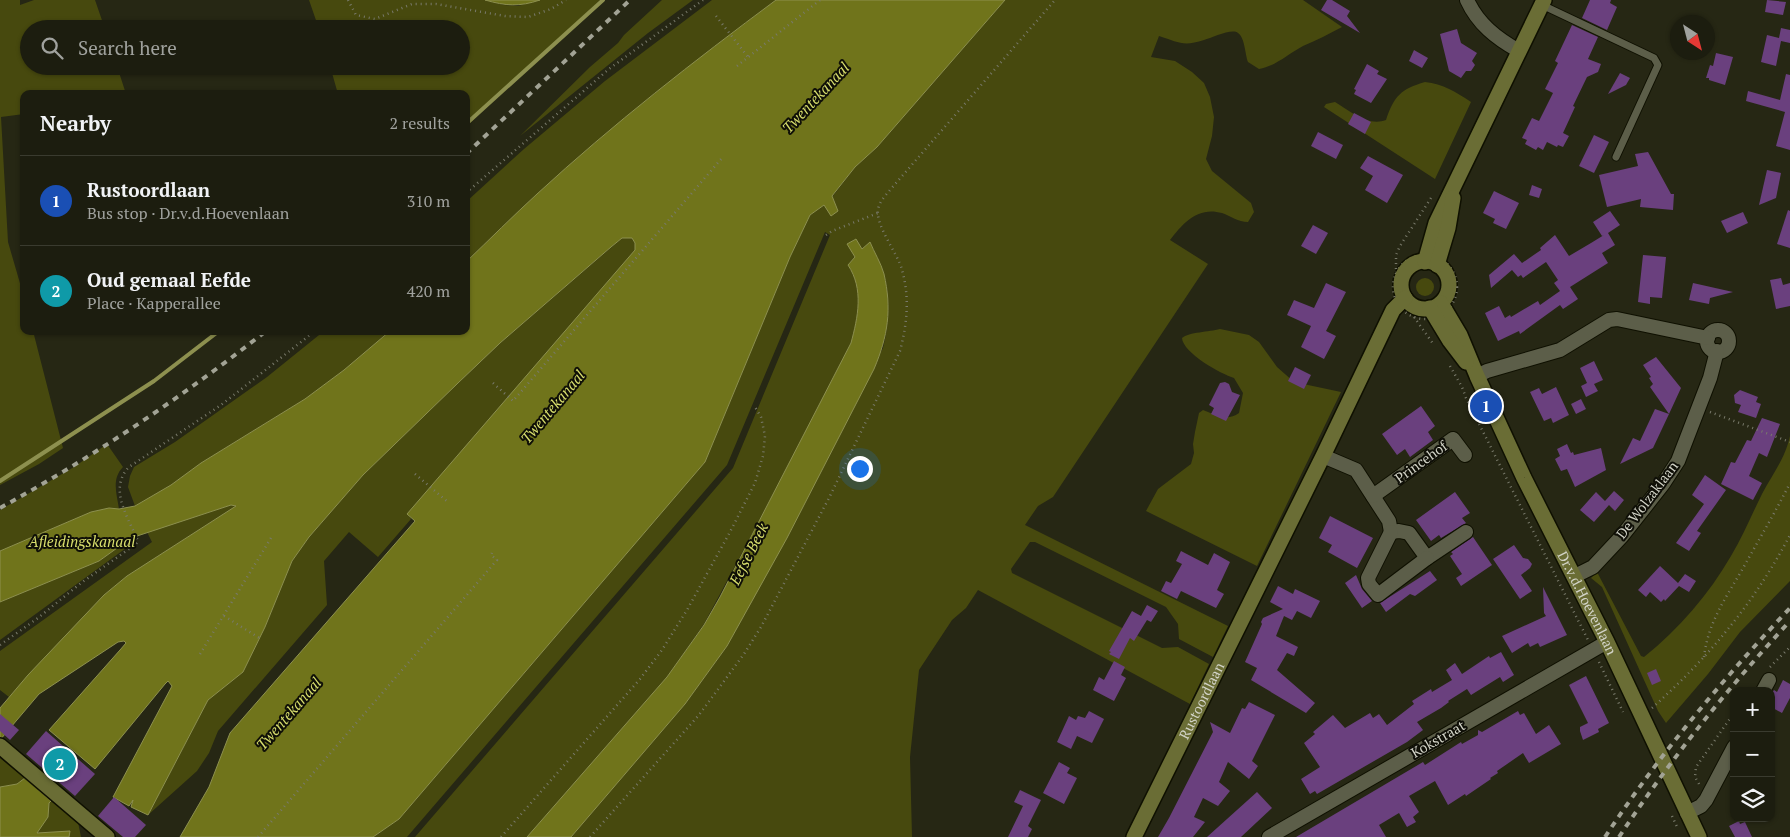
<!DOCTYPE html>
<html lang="en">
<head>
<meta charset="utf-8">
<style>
  body { margin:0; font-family:"PT Serif",serif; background:#252618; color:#f1f3f6 }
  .controls { position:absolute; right:15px; bottom:15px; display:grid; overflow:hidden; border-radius:10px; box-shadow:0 1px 4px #0004 }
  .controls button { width:45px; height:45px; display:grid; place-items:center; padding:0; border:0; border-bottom:1px solid #3a3b2f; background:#1c1d0f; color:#f1f3f6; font:25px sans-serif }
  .compass { position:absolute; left:1670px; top:15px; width:45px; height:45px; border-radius:50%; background:#1c1d0f; box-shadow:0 1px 4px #0004; rotate:144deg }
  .you { position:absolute; left:859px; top:468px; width:18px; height:18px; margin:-12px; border:4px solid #fff; border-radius:50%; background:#1a73e8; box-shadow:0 0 0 8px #1a73e833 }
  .badge { display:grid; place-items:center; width:32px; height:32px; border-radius:50%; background:#d93025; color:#fff; font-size:16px; font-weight:700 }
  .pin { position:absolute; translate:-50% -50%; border:2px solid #fff; box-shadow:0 1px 5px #0006 }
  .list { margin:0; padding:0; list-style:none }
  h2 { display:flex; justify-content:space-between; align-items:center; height:65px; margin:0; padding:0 20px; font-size:21px }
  h2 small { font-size:16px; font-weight:400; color:#a0a29e }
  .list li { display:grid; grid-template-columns:32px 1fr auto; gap:15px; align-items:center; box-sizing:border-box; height:90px; padding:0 20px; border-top:1px solid #3a3b2f }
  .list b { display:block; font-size:19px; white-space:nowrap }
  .list p { margin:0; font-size:16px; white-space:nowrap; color:#a0a29e }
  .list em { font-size:16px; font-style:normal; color:#a0a29e }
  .icon { flex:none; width:28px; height:28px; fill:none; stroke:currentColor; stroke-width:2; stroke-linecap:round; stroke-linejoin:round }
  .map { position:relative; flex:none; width:1790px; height:837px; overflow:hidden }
  .search { position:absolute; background:#1c1d0f; box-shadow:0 1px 4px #0004; left:20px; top:20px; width:450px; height:55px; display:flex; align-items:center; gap:12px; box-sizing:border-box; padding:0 18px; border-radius:28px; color:#a0a29e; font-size:19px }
  .panel { position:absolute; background:#1c1d0f; box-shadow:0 1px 4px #0004; left:20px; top:90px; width:450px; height:245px; border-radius:10px }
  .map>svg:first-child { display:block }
  .green { fill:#47490e }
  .water { fill:#70741b; stroke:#8d904f }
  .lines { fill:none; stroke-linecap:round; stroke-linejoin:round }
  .stream { stroke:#8d904f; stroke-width:4 }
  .building { fill:#6a407e }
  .lane-casing { stroke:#0f1001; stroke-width:9 }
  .street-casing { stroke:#0f1001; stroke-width:16 }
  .secondary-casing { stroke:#0f1001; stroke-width:18 }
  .path { stroke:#797a6b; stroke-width:2.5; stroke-dasharray:1 4; stroke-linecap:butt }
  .lane { stroke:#5c5e49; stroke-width:7 }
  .street { stroke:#5c5e49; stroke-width:14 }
  .secondary { stroke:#6a6d35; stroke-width:15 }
  .rail { stroke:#a2a395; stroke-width:4; stroke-dasharray:6 6; stroke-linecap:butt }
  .labels { text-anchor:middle; stroke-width:4; stroke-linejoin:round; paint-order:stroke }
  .street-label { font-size:14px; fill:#d2d3c7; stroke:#0f0f07 }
  .water-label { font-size:15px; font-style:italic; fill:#d7dd6c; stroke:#0f0f07 }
</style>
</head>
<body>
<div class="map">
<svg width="1790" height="837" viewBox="0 0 1790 837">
  <rect width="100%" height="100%" fill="#262714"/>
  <g class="green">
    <polygon points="0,0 20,0 20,5 34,0 95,0 105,29 29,29 29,66 117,66 126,94 24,94 24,114 1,117 8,242 24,297 24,331 33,331 63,448 39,464 0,485"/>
    <polygon points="309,0 485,0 504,5 518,6 540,0 600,0 466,127 466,94 338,94 330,66 461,66 461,29 319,29"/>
    <polygon points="662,0 693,0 648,33 520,136 590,67 618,43 624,35"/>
    <path d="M712 0H776C694 61 613 124 537 194 513 216 490 239 466 262V202L524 149 605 81Z"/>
    <path d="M1005 0H1303L1342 27C1329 34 1317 40 1303 46 1288 54 1276 66 1259 69L1248 62C1245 54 1245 38 1238 33 1232 28 1212 38 1204 40 1183 47 1178 42 1159 36L1151 57 1175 61 1192 72 1204 83 1210 97 1214 117 1212 136 1206 159 1212 171 1251 203 1254 212 1248 222C1238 222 1231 216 1222 213 1198 206 1183 223 1170 240L1208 264 1053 497 1038 506 1025 525 1228 626 1213 657 1179 639 1178 624 1166 607 1035 542H1030L1011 569 1012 573 1162 648 1178 647 1209 664 1190 704 978 590 966 608 952 620 919 670 910 757 912 837H571L685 704 727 646 883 348C889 324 891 295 883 271 879 261 874 252 870 242L862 249 855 239 848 244 855 257 848 265C864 289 858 317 851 343L789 465 704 624 667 677 527 837H415L733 468 830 235 825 232 727 465 407 837H373L399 819 705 462 790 257 810 215 824 205 838 211 832 197 855 167 877 147Z"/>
    <path d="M1425 82C1443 84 1456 92 1471 102L1435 179 1324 107 1326 104 1335 102C1350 111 1368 127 1386 120 1394 96 1401 89 1425 82Z"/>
    <polygon points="622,238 632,238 635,243 635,250 408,514 411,519 378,557 349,532 324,561 327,605 218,731 209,753 197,771 148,815 208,700 243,672 265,627 292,561 309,537 363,475 458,383 500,343"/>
    <circle cx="1425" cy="287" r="9"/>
    <path d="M1220 329 1249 335 1259 342 1277 367 1294 382 1341 392 1257 566 1146 511 1158 489 1191 464 1194 453 1193 444 1195 432 1199 413 1203 410C1216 415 1227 422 1239 413L1243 393 1234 378C1221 374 1183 353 1182 338 1189 332 1209 332 1220 329Z"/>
    <polygon points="324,331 390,331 344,370 305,399 201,463 171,485 135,506 128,487 130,476 134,467 175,442 267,377"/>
    <path d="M1790 436V581L1740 632 1708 674 1666 723 1658 711 1602 587 1591 578 1597 572 1641 656 1644 657C1679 629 1709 594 1731 556 1743 536 1752 514 1762 494 1773 473 1785 459 1790 436Z"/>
    <path d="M107 444 123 467C111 479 117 495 119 509L109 508 91 512 0 551V510L74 467Z"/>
    <polygon points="231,505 236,506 127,576 104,595 9,697 0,690 0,651 152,542 147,532"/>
    <polygon points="131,538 133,543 0,640 0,602 99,561"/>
    <polygon points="0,758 25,778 17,784 0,787"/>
    <polygon points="51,801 78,822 81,837 69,837 70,832 36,833 48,817 49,803"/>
  </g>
  <g class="water">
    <path d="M485 0H540C519 7 506 6 485 0Z"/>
    <path d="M776 0H1005L877 147 855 167 832 196 838 211 831 216 824 205 810 215 790 257 705 462 399 819 373 837H180L209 787 230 733 415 521 407 514 635 250V243L632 238H622L611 247 500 343 458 383 363 475 309 537 292 561 265 627 243 672 208 700 148 815 131 807 133 800 129 806 113 797 172 686 168 681 165 684 95 769 49 730 120 650 126 643 124 641 118 642 39 694 0 740V708L28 675 104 595 127 576 236 506 231 505 131 538 99 561 0 602V551L91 512 109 508 119 509 135 506 171 485 201 463 305 399 344 370 390 331H466V262C490 239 513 216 537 194 613 124 694 61 776 0Z"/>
    <path d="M856 239 862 249 870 242C874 252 881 263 884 274 892 309 888 336 874 369L787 538 727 646 685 704 571 837H527L667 677 704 625 720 597 851 343C858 317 864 289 848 265L855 257 847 244Z"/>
    <polygon points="25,778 51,801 49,803 48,817 37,833 70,831 69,837 0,837 0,787 17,784"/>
  </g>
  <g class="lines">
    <g class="stream">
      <polyline points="466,124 603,0"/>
      <polyline points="0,481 154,381 219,331"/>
    </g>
  </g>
  <g class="building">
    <polygon points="1327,0 1332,0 1350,11 1347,16 1360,33 1321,10"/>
    <polygon points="1590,0 1611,0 1610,3 1617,7 1607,30 1582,18"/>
    <polygon points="1767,0 1786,2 1783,15 1765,12"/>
    <polygon points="1572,25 1598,37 1588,59 1601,64 1598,72 1587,77 1573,106 1575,107 1563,133 1569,136 1563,147 1558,145 1557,147 1547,142 1543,150 1538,147 1536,150 1525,144 1527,140 1522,138 1532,118 1539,121 1553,93 1545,89 1558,63 1555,61"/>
    <polygon points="1781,28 1790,30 1790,43 1781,41 1776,66 1761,62 1767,35 1779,38"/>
    <polygon points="1457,29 1461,43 1477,53 1472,61 1475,65 1471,71 1466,71 1461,78 1449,71 1440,34"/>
    <polygon points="1414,50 1428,58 1422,68 1409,61"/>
    <polygon points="1716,53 1733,57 1725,85 1709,80 1709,78 1706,78 1710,65 1713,66"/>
    <polygon points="1367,64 1379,71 1377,74 1387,79 1371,103 1354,94 1356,90 1354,89"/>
    <polygon points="1620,73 1630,78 1626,85 1608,94"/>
    <polygon points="1786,74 1790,75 1790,150 1776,146 1785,112 1746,101 1748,91 1780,100"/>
    <polygon points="1354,113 1371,122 1365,134 1348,124"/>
    <polygon points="1318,132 1343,145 1336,159 1311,146"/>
    <polygon points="1594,135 1609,142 1594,173 1579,166"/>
    <polygon points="1648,152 1671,194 1674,194 1673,210 1640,207 1641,199 1607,207 1599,175 1638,166 1635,154"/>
    <polygon points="1368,156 1403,175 1387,203 1365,190 1373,176 1360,168"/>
    <polygon points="1767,170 1781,173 1776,198 1759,205"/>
    <polygon points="1532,185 1542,189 1539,198 1529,195"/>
    <polygon points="1494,191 1519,203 1506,229 1493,223 1495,219 1483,213"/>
    <polygon points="1788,210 1790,211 1790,248 1777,244"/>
    <polygon points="1610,211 1620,225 1608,233 1615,245 1602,253 1608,263 1570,287 1578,299 1563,309 1560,305 1520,334 1519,331 1498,341 1485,313 1499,306 1505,318 1510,315 1511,317 1538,301 1540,305 1560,291 1554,283 1558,280 1546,262 1523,278 1521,275 1518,277 1512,270 1491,288 1489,275 1514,254 1522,263 1541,250 1540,248 1555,235 1569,256 1591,243 1604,235 1602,236 1593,222"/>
    <polygon points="1743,212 1748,223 1727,233 1721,221"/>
    <polygon points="1313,225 1328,233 1316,254 1301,246"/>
    <polygon points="1643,255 1666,257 1662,298 1650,297 1650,304 1638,302"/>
    <polygon points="1781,278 1783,285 1790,283 1790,306 1776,309 1770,280"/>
    <polygon points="1326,283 1346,292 1326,331 1336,336 1324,359 1301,347 1311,326 1287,315 1294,300 1314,308"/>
    <polygon points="1693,283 1733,292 1710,298 1709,304 1689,300"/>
    <polygon points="1656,357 1681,388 1669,414 1650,387 1653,384 1649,378 1651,377 1643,365"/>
    <polygon points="1594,361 1603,380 1594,384 1598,391 1586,397 1581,386 1587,383 1580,368"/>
    <polygon points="1295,367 1311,375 1304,389 1288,381"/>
    <polygon points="1225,382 1229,384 1232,392 1240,395 1226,421 1211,414 1214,408 1209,405 1220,383"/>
    <polygon points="1556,387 1569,415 1553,423 1551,418 1544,421 1530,392 1539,388 1542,394"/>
    <polygon points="1740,390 1758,397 1756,402 1761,404 1756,418 1738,412 1741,405 1735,403 1734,395"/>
    <polygon points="1581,399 1586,409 1576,414 1571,404"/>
    <polygon points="1421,406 1435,426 1428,432 1433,440 1410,457 1405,449 1397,455 1382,434"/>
    <polygon points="1655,409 1669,414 1653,448 1620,464 1633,438 1640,441"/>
    <polygon points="1762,418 1780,424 1767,457 1759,453 1749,476 1762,483 1753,500 1721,484 1731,462 1735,463 1747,440 1751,441"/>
    <polygon points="1567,444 1571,453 1573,452 1574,455 1601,448 1606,470 1575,487 1567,469 1561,471 1555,459 1560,456 1557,449"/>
    <polygon points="1705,475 1726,490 1697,531 1701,533 1689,551 1676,543 1704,504 1692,495"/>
    <polygon points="1614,491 1624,500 1615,511 1609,505 1594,522 1580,510 1596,492 1605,501"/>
    <polygon points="1455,492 1470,513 1462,518 1466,523 1441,538 1439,535 1431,541 1416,520"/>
    <polygon points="1330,516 1373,538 1357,568 1328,552 1332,545 1319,538"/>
    <polygon points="1473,537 1492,565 1461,586 1456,578 1462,574 1450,556 1453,554 1451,552"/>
    <polygon points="1514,545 1523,558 1528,559 1532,564 1530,568 1521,575 1532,591 1520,599 1493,559"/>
    <polygon points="1181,551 1208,565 1214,553 1230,562 1217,590 1224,594 1216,608 1181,591 1177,599 1161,591 1166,581 1171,583 1182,564 1176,561"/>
    <polygon points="1660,566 1678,583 1685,574 1696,581 1689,592 1679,586 1665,601 1664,599 1661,602 1650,592 1646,597 1638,590"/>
    <polygon points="1430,571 1437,580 1415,596 1410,594 1386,612 1380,603"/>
    <polygon points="1356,575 1362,589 1372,601 1362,608 1345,583"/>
    <polygon points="1278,586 1293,594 1295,589 1320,601 1311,618 1297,611 1292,620 1284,616 1276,636 1298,647 1294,656 1287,653 1277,670 1315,703 1306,713 1251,680 1257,668 1245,662 1262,624 1261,622 1263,618 1283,609 1270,602"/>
    <polygon points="1543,587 1567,635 1540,647 1538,643 1530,647 1528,643 1512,653 1502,636 1546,616 1544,613"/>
    <polygon points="1147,605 1158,611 1151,622 1147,620 1134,641 1130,638 1119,659 1109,654 1111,652 1109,651 1132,611 1141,616"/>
    <polygon points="1501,652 1514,675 1503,682 1500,677 1471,695 1467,689 1448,701 1449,702 1441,708 1417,722 1423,730 1407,742 1317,794 1315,791 1310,794 1301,779 1320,767 1304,743 1315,734 1313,732 1333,715 1345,728 1370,713 1373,718 1379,714 1387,725 1414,704 1412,701 1431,689 1432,692 1452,680 1446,670 1455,663 1462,674 1489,656 1490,658"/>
    <polygon points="1114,661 1125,667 1121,675 1126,678 1114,701 1093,690 1099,677 1104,680"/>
    <polygon points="1656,669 1661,681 1652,685 1647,673"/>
    <polygon points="1586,676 1609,723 1598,729 1599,732 1583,740 1580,731 1580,727 1588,723 1569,685"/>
    <polygon points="1783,680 1790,684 1790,698 1782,713 1771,707 1771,694 1774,690 1777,692"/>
    <polygon points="1249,702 1275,715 1252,761 1258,766 1249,779 1228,762 1219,782 1230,791 1218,806 1203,798 1194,817 1205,822 1193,837 1158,837 1169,818 1213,732 1210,722 1230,733 1242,708 1245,709"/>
    <polygon points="1089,711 1104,719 1092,743 1077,736 1071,749 1057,742 1069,716 1076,720 1078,716 1085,718"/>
    <polygon points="1518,711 1520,715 1524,713 1536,734 1549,725 1561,744 1529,763 1523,753 1497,771 1498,773 1490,778 1491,779 1466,796 1465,794 1448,805 1435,781 1409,796 1419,812 1413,817 1416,822 1407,827 1399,813 1379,825 1386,837 1296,837 1423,762 1425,765 1461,742 1462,744 1478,735 1478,730 1482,732"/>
    <polygon points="0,714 19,730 10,740 0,731"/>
    <polygon points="46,731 95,774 75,796 26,754"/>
    <polygon points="1059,762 1070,768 1067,773 1077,778 1064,804 1043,793"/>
    <polygon points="1020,790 1041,800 1028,826 1032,829 1028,837 1008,837 1023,806 1014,802"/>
    <polygon points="1257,792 1272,808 1241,837 1207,837"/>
    <polygon points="114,797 146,825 135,837 123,837 98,816"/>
    <polygon points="1739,821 1740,824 1745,822 1752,837 1735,837 1729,826"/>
  </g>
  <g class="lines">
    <g class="lane-casing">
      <polyline id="lane" points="1542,5 1654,58 1658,65 1616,157"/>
    </g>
    <g class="street-casing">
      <g id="street">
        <path d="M1467 0C1478 24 1496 38 1519 51"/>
        <circle cx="1718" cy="341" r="11"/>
        <polyline points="1477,376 1487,371 1560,350 1609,320 1617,319 1708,338"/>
        <polyline points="1323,456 1356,470 1389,521 1391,532 1399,531 1409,533 1427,558 1466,532"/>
        <polyline points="1373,496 1453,439 1465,455"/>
        <polyline points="1391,532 1368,578 1369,584 1378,595 1427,558"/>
        <polyline points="1575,576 1593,567 1622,536 1663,484 1678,461 1710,378 1717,351"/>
        <polyline points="1763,691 1769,680"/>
        <polyline points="1687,813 1701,806 1706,800 1734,747"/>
        <polyline points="1269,837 1607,642"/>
      </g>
    </g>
    <g class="secondary-casing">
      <g id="secondary">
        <circle cx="1425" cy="285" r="24"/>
        <polyline points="1425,262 1436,223 1544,0"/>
        <polyline points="1437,265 1448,228 1453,198"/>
        <path id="s1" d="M1441 303 1460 335 1477 376 1524 478 1607 642 1699 837"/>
        <polyline points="1430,308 1450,341 1466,362"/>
        <polyline points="0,746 107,837"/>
        <path id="s2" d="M1134 837 1323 456 1393 310 1405 298"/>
      </g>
    </g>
    <g class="path">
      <polyline points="348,0 356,15 375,19 412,4 436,4 505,16 528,17 551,9 566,0"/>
      <polyline points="716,16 748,57"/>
      <polyline points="737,66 820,0"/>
      <polyline points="466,193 609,69 703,0"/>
      <polyline points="826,235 832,231 878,213"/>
      <circle cx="1425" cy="287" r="32"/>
      <polyline points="1396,274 1396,255 1400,246 1431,198"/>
      <polyline points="1414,317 1434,345"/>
      <polyline points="1450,366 1462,387 1466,398 1588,640"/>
      <polyline points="493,383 513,401 722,158"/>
      <polyline points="1710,412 1790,442"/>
      <polyline points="415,474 449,503"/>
      <polyline points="224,616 261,639"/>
      <path d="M0 645 38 618 81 583 136 544 138 541C128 517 108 489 129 467L221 405 315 331"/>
      <polyline points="200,654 271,538"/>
      <path d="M1704 657C1708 623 1725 599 1742 570 1758 541 1775 513 1790 483"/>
      <polyline points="1599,662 1623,712"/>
      <polyline points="1770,667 1790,647"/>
      <path d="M1652 708C1709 657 1755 602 1790 535"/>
      <polyline points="1699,784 1695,777 1696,767 1734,713"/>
      <polyline points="1672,816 1678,829"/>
      <polyline points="258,837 497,560 491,555 492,553"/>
      <polyline points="501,837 640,679 662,650 687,610 730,532 755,483 763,456 765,436 761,417 755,407"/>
      <path d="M590 837 699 715 744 654 761 627 829 498 900 351C907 324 910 298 902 270 898 253 872 222 879 206 881 200 886 195 890 190L1055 0"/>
    </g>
    <use href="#lane" class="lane"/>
    <use href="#street" class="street"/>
    <use href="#secondary" class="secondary"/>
    <g class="rail">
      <polyline points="466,154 630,0"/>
      <path d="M0 508C93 457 182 397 266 331"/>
      <path d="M1605 837C1659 755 1722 680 1790 608"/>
      <path d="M1619 837C1670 760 1727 689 1790 621"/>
    </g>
  </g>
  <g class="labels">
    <g class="street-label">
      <text transform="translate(1421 462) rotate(-36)" y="5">Princehof</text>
      <text transform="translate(1647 500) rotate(-53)" y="5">De Wolzaklaan</text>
      <text dy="5" stroke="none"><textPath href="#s1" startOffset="334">Dr.v.d.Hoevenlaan</textPath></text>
      <text dy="5" stroke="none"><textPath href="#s2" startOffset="152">Rustoordlaan</textPath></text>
      <text transform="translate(1438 739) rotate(-30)" y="5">Kokstraat</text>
    </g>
    <g class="water-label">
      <text transform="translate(816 98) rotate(-47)" y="5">Twentekanaal</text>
      <text transform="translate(553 407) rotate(-50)" y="5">Twentekanaal</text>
      <text x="82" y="547">Afleidingskanaal</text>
      <text transform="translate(749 554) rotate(-63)" y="5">Eefse Beek</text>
      <text transform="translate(289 714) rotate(-49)" y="5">Twentekanaal</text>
    </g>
  </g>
</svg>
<div class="controls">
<button>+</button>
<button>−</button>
<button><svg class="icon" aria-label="layers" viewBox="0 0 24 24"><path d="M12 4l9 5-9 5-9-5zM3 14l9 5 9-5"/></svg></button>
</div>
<svg class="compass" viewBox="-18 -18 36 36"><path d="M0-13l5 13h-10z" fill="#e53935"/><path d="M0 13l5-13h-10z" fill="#a0a29e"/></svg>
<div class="you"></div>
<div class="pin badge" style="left:1486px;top:406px;background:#1a4fb4">1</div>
<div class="pin badge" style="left:60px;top:764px;background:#0f9aa8">2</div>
<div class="search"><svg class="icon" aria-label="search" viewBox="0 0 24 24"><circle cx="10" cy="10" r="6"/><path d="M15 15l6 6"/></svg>Search here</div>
<section class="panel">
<h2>Nearby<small>2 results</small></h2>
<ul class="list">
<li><span class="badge" style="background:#1a4fb4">1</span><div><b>Rustoordlaan</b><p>Bus stop · Dr.v.d.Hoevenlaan</p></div><em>310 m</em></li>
<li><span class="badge" style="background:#0f9aa8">2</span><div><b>Oud gemaal Eefde</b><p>Place · Kapperallee</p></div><em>420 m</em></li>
</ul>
</section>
</div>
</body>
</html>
